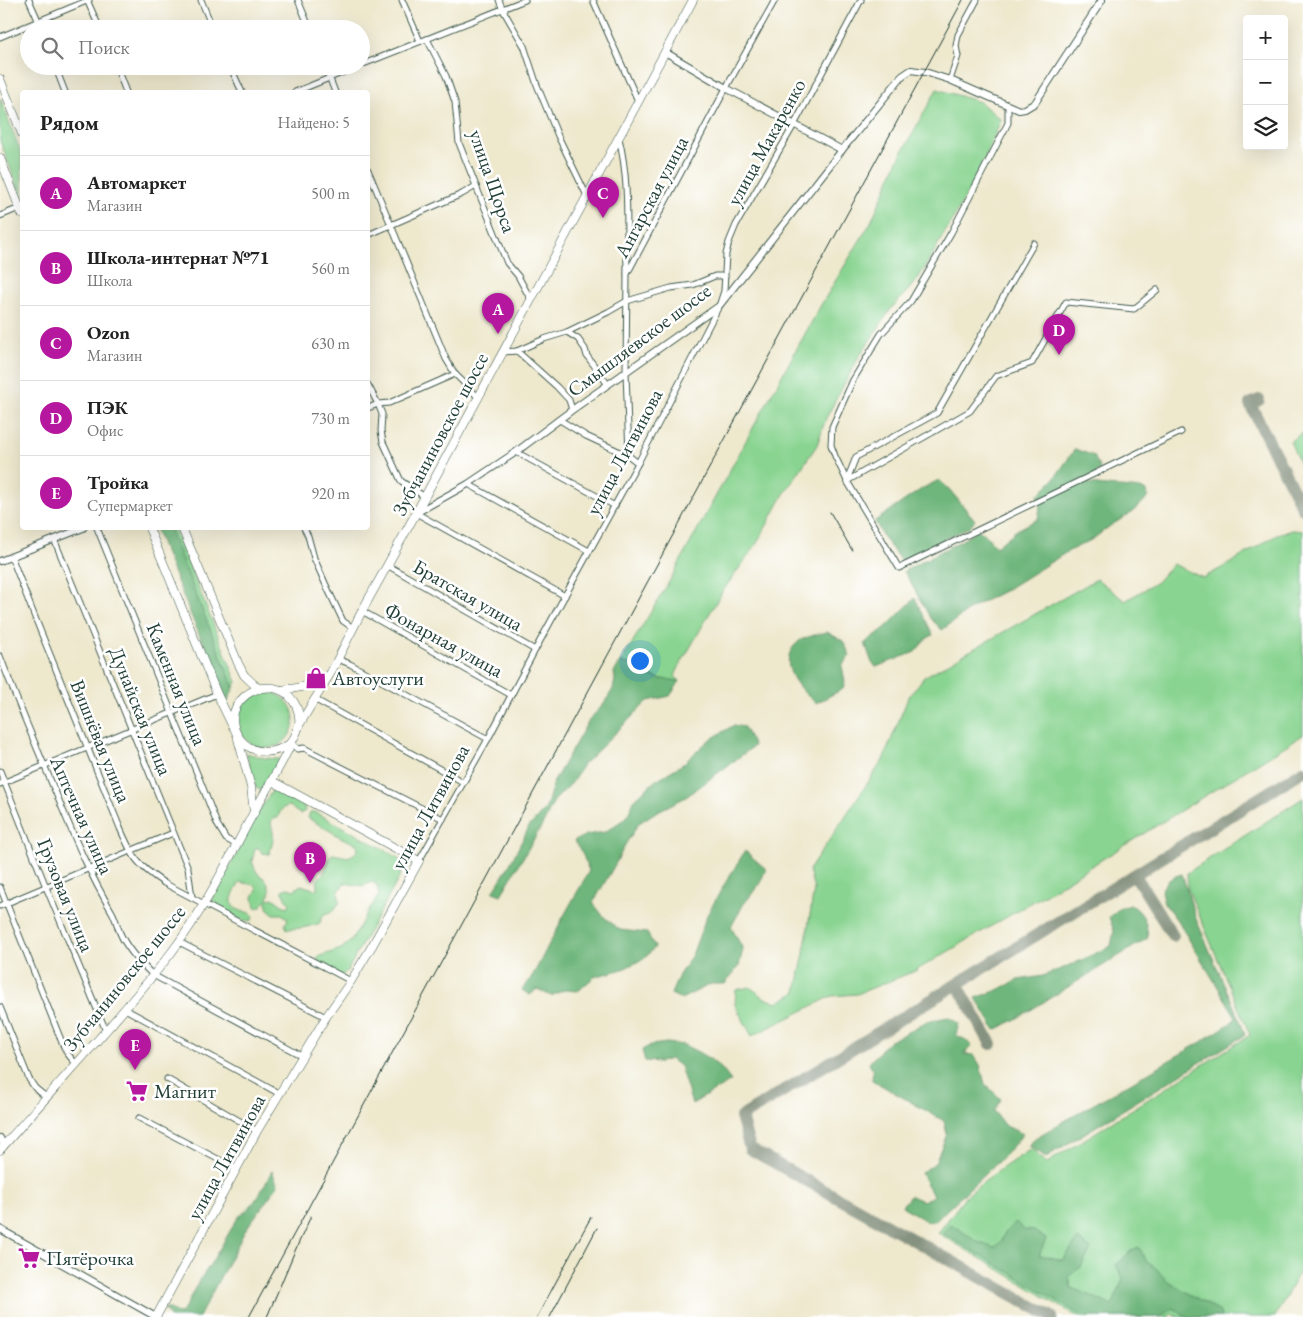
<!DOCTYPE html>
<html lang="ru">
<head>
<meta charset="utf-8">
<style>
  body { margin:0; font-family:"EB Garamond",serif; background:#f6f6f6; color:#222 }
  .controls { position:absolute; right:15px; top:15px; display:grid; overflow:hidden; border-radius:5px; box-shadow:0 5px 20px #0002 }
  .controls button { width:45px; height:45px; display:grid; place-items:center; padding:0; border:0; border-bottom:1px solid #e0e0e0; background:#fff; color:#222; font:25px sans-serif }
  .you { position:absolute; left:639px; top:660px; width:18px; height:18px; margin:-12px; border:4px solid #fff; border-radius:50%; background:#1a73e8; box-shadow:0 0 0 8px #1a73e833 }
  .badge { display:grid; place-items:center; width:32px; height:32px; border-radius:50%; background:#b5179e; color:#fff; font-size:16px; font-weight:700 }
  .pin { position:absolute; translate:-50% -41px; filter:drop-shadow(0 1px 2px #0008) }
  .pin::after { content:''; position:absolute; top:26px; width:18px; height:15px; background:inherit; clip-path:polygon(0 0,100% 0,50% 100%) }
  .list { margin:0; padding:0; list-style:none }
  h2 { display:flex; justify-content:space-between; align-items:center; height:65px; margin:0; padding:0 20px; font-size:21px }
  h2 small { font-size:16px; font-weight:400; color:#767676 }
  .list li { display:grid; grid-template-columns:32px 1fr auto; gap:15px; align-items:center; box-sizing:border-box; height:75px; padding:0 20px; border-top:1px solid #e0e0e0 }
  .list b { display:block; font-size:19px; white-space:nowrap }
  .list p { margin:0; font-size:16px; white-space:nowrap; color:#767676 }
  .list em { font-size:16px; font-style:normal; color:#767676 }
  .icon { flex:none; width:28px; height:28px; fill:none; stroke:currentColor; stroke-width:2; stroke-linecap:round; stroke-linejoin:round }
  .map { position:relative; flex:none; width:1303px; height:1317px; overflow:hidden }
  .search { position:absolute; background:#fff; box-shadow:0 5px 20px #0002; left:20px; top:20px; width:350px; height:55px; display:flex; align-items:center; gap:12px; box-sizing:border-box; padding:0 18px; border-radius:28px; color:#767676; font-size:19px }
  .panel { position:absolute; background:#fff; box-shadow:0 5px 20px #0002; left:20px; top:90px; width:350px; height:440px; border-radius:5px }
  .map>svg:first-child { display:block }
  .green { fill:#89d491; stroke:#548862 }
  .forest { fill:#6eb67b; stroke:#467a58 }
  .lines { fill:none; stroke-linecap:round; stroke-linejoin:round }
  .taxiway { stroke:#869280; stroke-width:12 }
  .minor-casing { stroke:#3e574b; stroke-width:7 }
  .tertiary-casing { stroke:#3e574b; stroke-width:8 }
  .primary-casing { stroke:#3e574b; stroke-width:9 }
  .minor { stroke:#fff; stroke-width:5 }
  .tertiary { stroke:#fff; stroke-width:6 }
  .primary { stroke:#fff; stroke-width:8 }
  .rail { stroke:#1f3d34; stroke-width:1 }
  .labels { text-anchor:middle; stroke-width:5; stroke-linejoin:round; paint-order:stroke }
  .street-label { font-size:20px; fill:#1f3d34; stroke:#fff }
  .poi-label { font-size:20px; fill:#1f3d34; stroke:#fff; text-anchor:start }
</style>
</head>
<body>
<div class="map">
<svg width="1303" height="1317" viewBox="0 0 1303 1317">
  <rect width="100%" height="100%" fill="#fff"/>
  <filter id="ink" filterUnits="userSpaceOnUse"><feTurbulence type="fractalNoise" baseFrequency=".02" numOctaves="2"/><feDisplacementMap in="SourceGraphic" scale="10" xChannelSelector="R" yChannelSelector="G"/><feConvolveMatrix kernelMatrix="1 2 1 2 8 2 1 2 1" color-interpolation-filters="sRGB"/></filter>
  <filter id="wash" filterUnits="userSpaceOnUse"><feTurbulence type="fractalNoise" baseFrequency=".0096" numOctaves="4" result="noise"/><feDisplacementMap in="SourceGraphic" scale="20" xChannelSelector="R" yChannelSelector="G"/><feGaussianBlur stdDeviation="1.12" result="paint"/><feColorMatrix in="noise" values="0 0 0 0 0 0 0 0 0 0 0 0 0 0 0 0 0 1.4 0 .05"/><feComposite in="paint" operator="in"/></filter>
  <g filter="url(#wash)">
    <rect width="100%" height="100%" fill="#eee8cd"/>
    <g class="green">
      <polygon points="937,89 980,102 1001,120 976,179 918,279 891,309 860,355 826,418 817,445 784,494 756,545 722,592 680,665 675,676 680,681 660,679 644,674 630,664 620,663 669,582 754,426 821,305 871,222 898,160"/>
      <polygon points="0,98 22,155 22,198 0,141"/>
      <polygon points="1303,433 1303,472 1290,441"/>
      <polygon points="169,528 174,528 234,675 237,682 234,688"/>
      <polygon points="1293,530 1303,531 1303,735 1046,894 915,971 857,994 832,996 752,1036 735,1005 736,990 750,987 763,997 777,1003 796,992 804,953 814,889 809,870 883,760 908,698 924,677 1097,579 1125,601 1157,582 1173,564 1203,578 1227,565 1280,533"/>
      <circle cx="266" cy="720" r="28"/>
      <polygon points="246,753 265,758 280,759 263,791 256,788"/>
      <path d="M278 788 303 803 305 811 300 814 294 810 290 806C282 807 280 810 278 818H273C269 824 273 827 273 834 274 838 271 850 269 854L262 853 259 848H255L252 862 257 873 266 880 270 890 268 899 273 898 282 905 288 907 290 903 286 899 282 890 288 888 294 890 301 885 317 890C316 877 319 880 325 871 328 865 328 860 332 854 344 855 348 861 358 850L357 844 342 838 308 818 310 812H315L391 853 400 860 403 868 398 880 357 953 348 970 342 976 319 963 317 957 341 949 352 940 367 913 379 895 377 885 372 882 364 886 344 883 338 893 340 902 333 911 324 914 319 924 302 928 287 929 285 924 288 919 282 914H274L267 908V900L260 907 255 908 253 897 257 890 255 885 240 882C235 891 225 905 239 910 242 912 247 912 251 913L254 917 251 921 242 920 219 909 212 900 260 809 272 791Z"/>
      <polygon points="1303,798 1303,1265 1275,1317 1178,1317 1171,1313 1169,1317 1078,1317 938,1233 966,1196 998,1171 1031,1149 1047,1163 1250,1035 1188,889 1187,873"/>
    </g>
    <g class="forest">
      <path d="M1075 449 1094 456 1100 469 1088 483C1107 488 1126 486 1145 490L1149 497 1131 513 1110 526 1093 539 1067 552 1006 590 973 607 942 630 931 619 904 571 966 538 976 529 985 534 996 547 1017 530 1038 519 1040 508 1038 495 1054 479Z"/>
      <polygon points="939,480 949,489 975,520 969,527 901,561 883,537 875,521 923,488"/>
      <polygon points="155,528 169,528 234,688 227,702"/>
      <polygon points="915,598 933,635 926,639 915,652 876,667 872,663 865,643 885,628"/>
      <path d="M827 632 843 641 850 655 842 666 845 682 843 689 816 703C798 689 775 662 798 642 803 637 820 634 827 632Z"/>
      <polygon points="620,663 630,664 644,674 660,679 680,681 670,696 648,701 582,766 571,784 554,801 544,822 501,895 493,892 510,864 529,827 546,808 554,781 589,720 604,704 613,689 615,680 614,672"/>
      <path d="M734 725 744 727 754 746 686 797 656 812 639 823 625 845 617 861 593 903 604 917 620 930 647 933 655 947 645 958 623 969 594 977 578 991 564 990 551 996 537 989 530 995 522 990C536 974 544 952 555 933 565 912 578 892 589 871L583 855 574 841 586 835 605 832 627 817 634 800 656 780 683 764 708 741Z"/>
      <polygon points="745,851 766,869 759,885 743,905 731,927 743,949 739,966 725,984 711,984 681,999 671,994 679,975 692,955 707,915 724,885"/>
      <path d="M1182 874 1196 919 1241 1023 1245 1035 1046 1157 1029 1146 1035 1138 1203 1041 1232 1022 1236 1017 1179 923 1164 903 1161 891C1166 881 1171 877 1182 874Z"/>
      <path d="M1131 905C1144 912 1147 924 1148 938L1016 1019 995 1030 976 998 998 990 1018 980 1043 976 1073 964 1111 946 1114 931 1109 917 1120 908Z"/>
      <polygon points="949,1017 959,1023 956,1035 966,1040 972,1047 964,1054 974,1055 980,1065 985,1084 1001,1099 994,1111 1004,1125 1023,1134 1005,1155 935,1221 926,1221 902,1206 910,1196 923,1201 933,1196 921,1173 935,1163 947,1134 944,1121 872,1080 873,1069 869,1063 888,1042 906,1033 927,1021"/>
      <polygon points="667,1043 684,1045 698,1052 710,1059 722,1069 731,1081 692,1104 680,1066 670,1059 660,1062 645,1061 642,1050 651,1045"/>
      <path d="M272 1171 278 1185 246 1229 199 1317H170L164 1309H170L179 1314 185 1308 197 1284 210 1265 239 1216C255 1206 263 1188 272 1171Z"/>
      <polygon points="1016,1222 1024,1230 1034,1231 1046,1239 1039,1255 1063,1260 1078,1239 1091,1249 1081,1267 1069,1276 1071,1288 1092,1296 1112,1306 1123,1279 1116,1265 1132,1250 1139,1247 1147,1262 1156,1268 1166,1280 1220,1312 1221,1317 1186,1317 1173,1308 1160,1317 1083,1317 1043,1292 942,1233 951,1224 978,1242 994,1248 1001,1242 1005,1232"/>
    </g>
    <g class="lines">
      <g class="taxiway">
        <polyline points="1259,400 1250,404 1303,509"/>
        <polyline points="1135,875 1173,936"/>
        <polyline points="957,984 991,1044"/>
        <polyline points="1052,1317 750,1149 741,1117 1303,771"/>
      </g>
    </g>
  </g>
  <g filter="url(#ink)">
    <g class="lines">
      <g class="minor-casing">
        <g id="minor">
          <polyline points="29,0 42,29"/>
          <polyline points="87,0 100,29"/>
          <polyline points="201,0 213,29"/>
          <polyline points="298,0 310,29"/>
          <polyline points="402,0 420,41"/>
          <polyline points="499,0 503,10 524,46 537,85 558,136 587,196"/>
          <polyline points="593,0 638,101"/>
          <polyline points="193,29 210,22"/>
          <polyline points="0,37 89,0"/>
          <polyline points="427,39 446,76 455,102 459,143 476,186 507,263 518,276 531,300"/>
          <polyline points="361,65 525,0"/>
          <polyline points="55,66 65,92"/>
          <polyline points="116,66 126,92"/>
          <polyline points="230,66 242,92"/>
          <polyline points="325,66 335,92"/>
          <polyline points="950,80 958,56 956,46 958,35 977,0"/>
          <polyline points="295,92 359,66"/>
          <polyline points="1008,106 1008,123 951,233 911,301 881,334 853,380 832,427 831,445 835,456 847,481 899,568 1181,432"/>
          <path d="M619 138C630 183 626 228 627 274"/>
          <polyline points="368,170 391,225 446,359 455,374 478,397"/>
          <polyline points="0,216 22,207"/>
          <polyline points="368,235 462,194 476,186"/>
          <polyline points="567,332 578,339 585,349 587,356 599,372 608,385"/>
          <polyline points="517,351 557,387 569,400 572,410"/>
          <polyline points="503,352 517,351 544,339 567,332 608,312 627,301 671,288 693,285 715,276 725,276"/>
          <polyline points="368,385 378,404 382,414 381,431 383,442 401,481 425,497"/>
          <polyline points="368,408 378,404 389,403 455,374"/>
          <polyline points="560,420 586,436 629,456 638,463"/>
          <polyline points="516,452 615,506"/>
          <polyline points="629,456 626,372 627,274 726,88 775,0"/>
          <polyline points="847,480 856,457 937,413 1034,243"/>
          <polyline points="847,481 970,411 996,376 1032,363 1066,302 1134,309 1157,290"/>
          <polyline points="468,484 589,551"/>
          <polyline points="416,513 565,596"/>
          <polyline points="97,528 172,713 201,783 217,824 226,839 237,845"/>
          <polyline points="304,528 308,536 314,558 325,583 343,621 353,628"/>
          <polyline points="54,539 188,868 192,897"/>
          <path d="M11 556 34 615 120 828C133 858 137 865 164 883L351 981"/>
          <polyline points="387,565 535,650"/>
          <polyline points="362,611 511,695"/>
          <path d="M0 656C18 704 38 751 58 798 74 837 90 875 112 912 116 919 117 926 120 933 127 949 140 963 153 975L302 1056"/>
          <polyline points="338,659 350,664 488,739"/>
          <polyline points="316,700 463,782"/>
          <polyline points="291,743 298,749 304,748 443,819"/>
          <polyline points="0,771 46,887 106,1031"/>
          <polyline points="0,784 217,694"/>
          <polyline points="419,861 488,739 535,650 638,463 719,306 724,291 726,254 729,242 736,225 794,125 861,0"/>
          <polyline points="0,887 63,1045 67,1053 76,1064"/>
          <polyline points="0,906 173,833"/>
          <polyline points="179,942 326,1017"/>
          <polyline points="0,1007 29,1079 35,1088 46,1097"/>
          <polyline points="125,1009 280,1094"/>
          <polyline points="167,1079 257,1131"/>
          <polyline points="139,1118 237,1169"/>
        </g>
      </g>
      <g class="tertiary-casing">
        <g id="tertiary">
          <polyline points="665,52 726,88 842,150"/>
          <polyline points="416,513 468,484 516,452 572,410 719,306 842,150 902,76 911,70 925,72 950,80 1019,110 1025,109 1035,103 1102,0"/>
          <polyline points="0,561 83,528"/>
          <polyline points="0,1138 4,1146"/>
          <polyline points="0,1229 156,1317"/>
        </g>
      </g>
      <g class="primary-casing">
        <g id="primary">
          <polyline points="0,79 22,134"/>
          <polyline points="0,158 22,214"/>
          <polyline points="149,528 217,694 233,727"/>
          <polyline points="182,528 238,663 244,675 259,689"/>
          <path d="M281 690C300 688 313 686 329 675"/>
          <polyline points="298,727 330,674 362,611 416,513 693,0"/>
          <polyline points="238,739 251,787 254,813"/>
          <path d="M0 1150C57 1084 118 1021 171 953 205 909 228 860 254 812 266 790 279 769 290 746 293 739 298 732 299 725 301 709 291 691 274 688 270 687 266 688 262 688 256 689 250 692 245 696 214 721 249 772 291 743"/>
          <polyline points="156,1317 257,1131 326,1017 351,981 372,946 419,861 272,781"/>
        </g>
      </g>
      <use href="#minor" class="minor"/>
      <use href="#tertiary" class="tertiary"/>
      <use href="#primary" class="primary"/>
      <g class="rail">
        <polyline points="830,512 852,550"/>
        <polyline points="249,1317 963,0"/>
        <polyline points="267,1317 294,1253 311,1216"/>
        <polyline points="537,1317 591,1217"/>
        <polyline points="550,1317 597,1228"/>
      </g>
    </g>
  </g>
  <defs>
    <g id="shop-bare" transform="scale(1.725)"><path d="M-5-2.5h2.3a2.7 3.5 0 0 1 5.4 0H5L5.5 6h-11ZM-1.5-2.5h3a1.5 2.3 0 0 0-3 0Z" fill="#b5179e" stroke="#fff" stroke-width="2.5" paint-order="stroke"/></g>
    <g id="supermarket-bare" transform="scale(1.725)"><path d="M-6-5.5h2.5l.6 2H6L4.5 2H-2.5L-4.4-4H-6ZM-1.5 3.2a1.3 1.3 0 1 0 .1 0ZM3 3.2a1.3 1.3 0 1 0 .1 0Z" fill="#b5179e" stroke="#fff" stroke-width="2.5" paint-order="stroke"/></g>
  </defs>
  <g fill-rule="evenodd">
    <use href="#shop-bare" x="316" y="678"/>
    <use href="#supermarket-bare" x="137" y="1091"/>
    <use href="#supermarket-bare" x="29" y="1258"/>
  </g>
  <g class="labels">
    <g class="street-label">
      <text transform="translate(766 142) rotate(-61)" y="7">улица Макаренко</text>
      <text transform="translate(493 181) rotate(71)" y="7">улица Щорса</text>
      <text transform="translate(651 197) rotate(-62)" y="7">Ангарская улица</text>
      <text transform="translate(639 340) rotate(-37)" y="7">Смышляевское шоссе</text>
      <text transform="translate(440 434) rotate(-62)" y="7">Зубчаниновское шоссе</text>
      <text transform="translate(624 452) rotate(-62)" y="7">улица Литвинова</text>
      <text transform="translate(468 595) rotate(30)" y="7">Братская улица</text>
      <text transform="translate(444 640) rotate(29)" y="7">Фонарная улица</text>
      <text transform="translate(177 684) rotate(68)" y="7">Каменная улица</text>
      <text transform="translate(141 711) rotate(68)" y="7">Дунайская улица</text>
      <text transform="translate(101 741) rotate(68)" y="7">Вишнёвая улица</text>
      <text transform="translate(430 807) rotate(-61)" y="7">улица Литвинова</text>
      <text transform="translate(82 815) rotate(66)" y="7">Аптечная улица</text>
      <text transform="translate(66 895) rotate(68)" y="7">Грузовая улица</text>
      <text transform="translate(124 978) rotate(-51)" y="7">Зубчаниновское шоссе</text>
      <text transform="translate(226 1157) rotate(-61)" y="7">улица Литвинова</text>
    </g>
    <g class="poi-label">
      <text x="332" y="685">Автоуслуги</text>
      <text x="154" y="1098">Магнит</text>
      <text x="46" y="1265">Пятёрочка</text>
    </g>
  </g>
</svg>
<div class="controls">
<button>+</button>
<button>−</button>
<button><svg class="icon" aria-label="layers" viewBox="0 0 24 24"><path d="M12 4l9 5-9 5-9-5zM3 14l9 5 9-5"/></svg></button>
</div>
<div class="you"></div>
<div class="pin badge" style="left:498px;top:334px">A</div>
<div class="pin badge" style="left:310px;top:883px">B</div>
<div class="pin badge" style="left:603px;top:218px">C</div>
<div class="pin badge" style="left:1059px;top:355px">D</div>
<div class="pin badge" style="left:135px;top:1070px">E</div>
<div class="search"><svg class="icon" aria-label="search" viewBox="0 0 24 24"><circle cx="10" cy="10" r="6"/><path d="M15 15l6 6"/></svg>Поиск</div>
<section class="panel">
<h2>Рядом<small>Найдено: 5</small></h2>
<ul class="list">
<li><span class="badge">A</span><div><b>Автомаркет</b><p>Магазин</p></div><em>500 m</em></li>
<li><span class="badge">B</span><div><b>Школа-интернат №71</b><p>Школа</p></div><em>560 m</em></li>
<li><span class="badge">C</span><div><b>Ozon</b><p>Магазин</p></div><em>630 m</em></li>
<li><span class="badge">D</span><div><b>ПЭК</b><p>Офис</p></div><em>730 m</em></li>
<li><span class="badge">E</span><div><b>Тройка</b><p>Супермаркет</p></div><em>920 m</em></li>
</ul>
</section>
</div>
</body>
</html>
